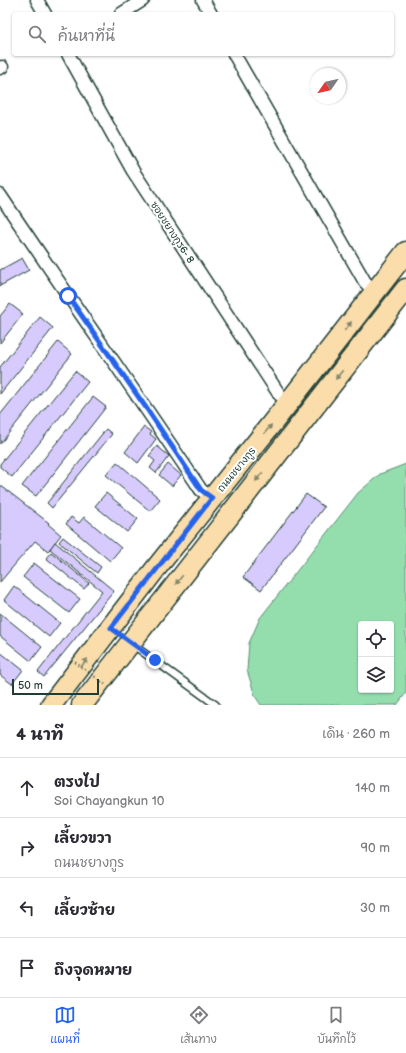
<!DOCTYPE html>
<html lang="th">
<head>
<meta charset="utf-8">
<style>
  body { margin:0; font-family:"Balsamiq Sans","Playpen Sans Thai",sans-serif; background:#f2f2f3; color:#2b2b33 }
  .controls { position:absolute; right:12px; bottom:12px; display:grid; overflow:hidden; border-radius:4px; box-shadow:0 1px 3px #0004 }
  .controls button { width:36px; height:36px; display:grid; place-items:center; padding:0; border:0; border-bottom:1px solid #e1e1e2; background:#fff; color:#2b2b33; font:20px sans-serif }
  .compass { position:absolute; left:310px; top:68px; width:36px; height:36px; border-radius:50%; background:#fff; box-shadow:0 1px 3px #0004; rotate:236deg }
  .scale { position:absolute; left:12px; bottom:10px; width:87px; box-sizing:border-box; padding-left:4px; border:2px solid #1f3d34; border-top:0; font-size:11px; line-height:14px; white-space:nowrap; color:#1f3d34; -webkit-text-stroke:3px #fff; paint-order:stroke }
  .stop { position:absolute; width:12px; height:12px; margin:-9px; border:3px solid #2563eb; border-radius:50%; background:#fff }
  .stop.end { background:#2563eb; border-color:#fff; box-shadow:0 1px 4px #0008 }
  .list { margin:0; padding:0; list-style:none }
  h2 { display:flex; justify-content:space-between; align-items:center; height:52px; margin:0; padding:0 16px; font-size:17px }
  h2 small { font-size:13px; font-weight:400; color:#7c7c81 }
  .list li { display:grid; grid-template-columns:26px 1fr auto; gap:12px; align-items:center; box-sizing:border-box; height:60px; padding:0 16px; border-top:1px solid #e1e1e2 }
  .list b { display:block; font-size:15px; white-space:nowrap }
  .list p { margin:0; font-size:13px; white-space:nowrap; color:#7c7c81 }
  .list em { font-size:13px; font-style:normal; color:#7c7c81 }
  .icon { flex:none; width:22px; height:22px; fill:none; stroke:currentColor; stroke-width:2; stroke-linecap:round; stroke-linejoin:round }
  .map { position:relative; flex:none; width:406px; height:705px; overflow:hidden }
  .search { position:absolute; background:#fff; box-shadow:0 1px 3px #0004; left:12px; right:12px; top:12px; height:44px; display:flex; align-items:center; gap:10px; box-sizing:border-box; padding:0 14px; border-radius:4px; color:#7c7c81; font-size:15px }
  .sheet { height:292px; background:#fff }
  nav { display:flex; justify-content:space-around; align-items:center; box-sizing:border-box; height:56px; border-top:1px solid #e1e1e2; background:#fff; font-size:11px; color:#7c7c81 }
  nav a { display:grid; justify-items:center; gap:2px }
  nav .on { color:#2563eb }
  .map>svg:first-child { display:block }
  .green { fill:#94deae; stroke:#5a8e71; fill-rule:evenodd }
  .building { fill:#d7cbfd; stroke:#1f3d34 }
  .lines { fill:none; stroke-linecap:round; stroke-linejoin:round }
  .lane-casing { stroke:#1f3d34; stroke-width:9 }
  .street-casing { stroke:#1f3d34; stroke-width:15 }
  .primary-casing { stroke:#1f3d34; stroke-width:23 }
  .lane { stroke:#fff; stroke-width:6 }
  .street { stroke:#fff; stroke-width:12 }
  .primary { stroke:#faddab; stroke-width:20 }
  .path-bridge { stroke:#1f3d34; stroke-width:2; stroke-dasharray:1 3; stroke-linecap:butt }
  .oneway { fill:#82856a }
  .route { stroke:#2563eb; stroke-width:5 }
  .labels { text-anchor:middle; stroke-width:4; stroke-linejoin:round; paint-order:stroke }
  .street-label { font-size:10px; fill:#1f3d34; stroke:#fff }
</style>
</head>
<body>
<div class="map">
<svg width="406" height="705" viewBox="0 0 406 705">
  <rect width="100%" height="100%" fill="#fff"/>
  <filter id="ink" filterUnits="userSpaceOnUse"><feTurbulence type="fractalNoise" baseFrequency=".025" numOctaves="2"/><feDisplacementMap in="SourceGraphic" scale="8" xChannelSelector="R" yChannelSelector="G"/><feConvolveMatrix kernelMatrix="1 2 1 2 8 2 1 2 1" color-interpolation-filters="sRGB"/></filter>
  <g filter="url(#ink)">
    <path class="green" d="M406 464V693L397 705H261L255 696 247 670 249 643 260 618 358 493 380 474ZM361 624H391V690H361Z"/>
    <g class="building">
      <polygon points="22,258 29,270 0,286 0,270"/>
      <polygon points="10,304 23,314 0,343 0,316"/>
      <polygon points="40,317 53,328 0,394 0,367"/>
      <polygon points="58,342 72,354 0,444 0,415"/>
      <polygon points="75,371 88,382 12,477 0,467 0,464"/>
      <polygon points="93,397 106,407 36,496 22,486"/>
      <polygon points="144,427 151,432 150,434 156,439 138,463 125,452"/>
      <polygon points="106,429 112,434 52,508 47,503"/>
      <polygon points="157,446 169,456 156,473 150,468 155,461 149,456"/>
      <polygon points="117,462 160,499 150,511 106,475"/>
      <polygon points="168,464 181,475 172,486 159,475"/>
      <polygon points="0,485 49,523 48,524 61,535 48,551 35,541 0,582"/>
      <polygon points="106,493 138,519 127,532 95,506"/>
      <polygon points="306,494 324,507 261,590 243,577"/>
      <polygon points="71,517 79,523 84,517 121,548 110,561 66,524"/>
      <polygon points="63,537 101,567 97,573 59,542"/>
      <polygon points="55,542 114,591 44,677 38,672 102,591 50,549"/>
      <polygon points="51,552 89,583 84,589 46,558"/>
      <polygon points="34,563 80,599 69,613 23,577"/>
      <polygon points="14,586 60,623 49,637 4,600"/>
      <polygon points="0,613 42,647 31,661 0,636"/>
      <polygon points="0,652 23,670 12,684 0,675"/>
    </g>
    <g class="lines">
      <g class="lane-casing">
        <polyline id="lane" points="133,645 216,705"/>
      </g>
      <g class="street-casing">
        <g id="street">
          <polyline points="37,0 45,14"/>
          <polyline points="203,0 211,14"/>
          <polyline points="121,14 143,0"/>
          <polyline points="68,54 133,171 279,394 289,402"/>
          <polyline points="234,54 365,282 375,292"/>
          <polyline points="0,68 2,67"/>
          <path d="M0 195C66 294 135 391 201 490L212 498"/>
        </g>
      </g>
      <g class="primary-casing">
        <g id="primary">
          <polyline points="51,705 157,567 289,402 406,252"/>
          <polyline points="82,705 406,289"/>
        </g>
      </g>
      <use href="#lane" class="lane"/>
      <use href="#street" class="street"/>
      <use href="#primary" class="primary"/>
      <polyline class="path-bridge" points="72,660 106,685"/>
    </g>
    <defs><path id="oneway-solid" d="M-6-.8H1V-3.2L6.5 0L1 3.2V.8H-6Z"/></defs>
    <g class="oneway">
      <use href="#oneway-solid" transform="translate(348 326) rotate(-52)"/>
      <use href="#oneway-solid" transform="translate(339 375) rotate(128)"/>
      <use href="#oneway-solid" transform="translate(268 429) rotate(-51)"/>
      <use href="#oneway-solid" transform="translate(259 477) rotate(128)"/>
      <use href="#oneway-solid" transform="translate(179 580) rotate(128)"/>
      <use href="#oneway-solid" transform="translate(84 663) rotate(-52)"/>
    </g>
  </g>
  <g class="lines" filter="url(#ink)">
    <polyline class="route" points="68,296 149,412 201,490 212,498 111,628 155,660"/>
  </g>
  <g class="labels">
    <g class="street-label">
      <text transform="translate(173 232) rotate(57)" y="4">ซอยชยางกูร6- 8</text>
      <text transform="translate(236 469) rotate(-51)" y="4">ถนนชยางกูร</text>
    </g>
  </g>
</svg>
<div class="controls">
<button><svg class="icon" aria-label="locate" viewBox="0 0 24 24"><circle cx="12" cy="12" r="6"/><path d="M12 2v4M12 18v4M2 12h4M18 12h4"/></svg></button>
<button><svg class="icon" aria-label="layers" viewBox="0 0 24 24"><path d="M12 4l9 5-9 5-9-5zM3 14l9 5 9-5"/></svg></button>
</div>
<svg class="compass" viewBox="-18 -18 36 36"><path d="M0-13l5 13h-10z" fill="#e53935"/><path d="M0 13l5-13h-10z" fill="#7c7c81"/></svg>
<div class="scale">50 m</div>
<div class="stop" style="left:68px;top:296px"></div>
<div class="stop end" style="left:155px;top:660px"></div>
<div class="search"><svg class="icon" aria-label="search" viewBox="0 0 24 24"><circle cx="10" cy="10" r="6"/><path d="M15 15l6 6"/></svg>ค้นหาที่นี่</div>
</div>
<section class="sheet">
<h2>4 นาที<small>เดิน · 260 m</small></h2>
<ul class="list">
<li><svg class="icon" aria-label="ahead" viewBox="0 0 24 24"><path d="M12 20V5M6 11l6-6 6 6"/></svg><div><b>ตรงไป</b><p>Soi Chayangkun 10</p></div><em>140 m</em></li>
<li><svg class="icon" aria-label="right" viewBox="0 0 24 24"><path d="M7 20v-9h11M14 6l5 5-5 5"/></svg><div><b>เลี้ยวขวา</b><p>ถนนชยางกูร</p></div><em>90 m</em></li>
<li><svg class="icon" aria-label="left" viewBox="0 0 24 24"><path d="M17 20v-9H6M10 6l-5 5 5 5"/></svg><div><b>เลี้ยวซ้าย</b></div><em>30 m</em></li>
<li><svg class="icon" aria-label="arrive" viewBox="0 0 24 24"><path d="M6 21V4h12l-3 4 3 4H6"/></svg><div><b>ถึงจุดหมาย</b></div></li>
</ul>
</section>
<nav>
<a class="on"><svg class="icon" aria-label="map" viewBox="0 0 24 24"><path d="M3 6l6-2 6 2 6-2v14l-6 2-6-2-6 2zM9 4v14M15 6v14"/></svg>แผนที่</a>
<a><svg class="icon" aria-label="directions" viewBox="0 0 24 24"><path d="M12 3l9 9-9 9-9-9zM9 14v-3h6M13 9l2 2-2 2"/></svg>เส้นทาง</a>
<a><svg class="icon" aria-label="saved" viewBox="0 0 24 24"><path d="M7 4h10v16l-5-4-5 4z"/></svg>บันทึกไว้</a>
</nav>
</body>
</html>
